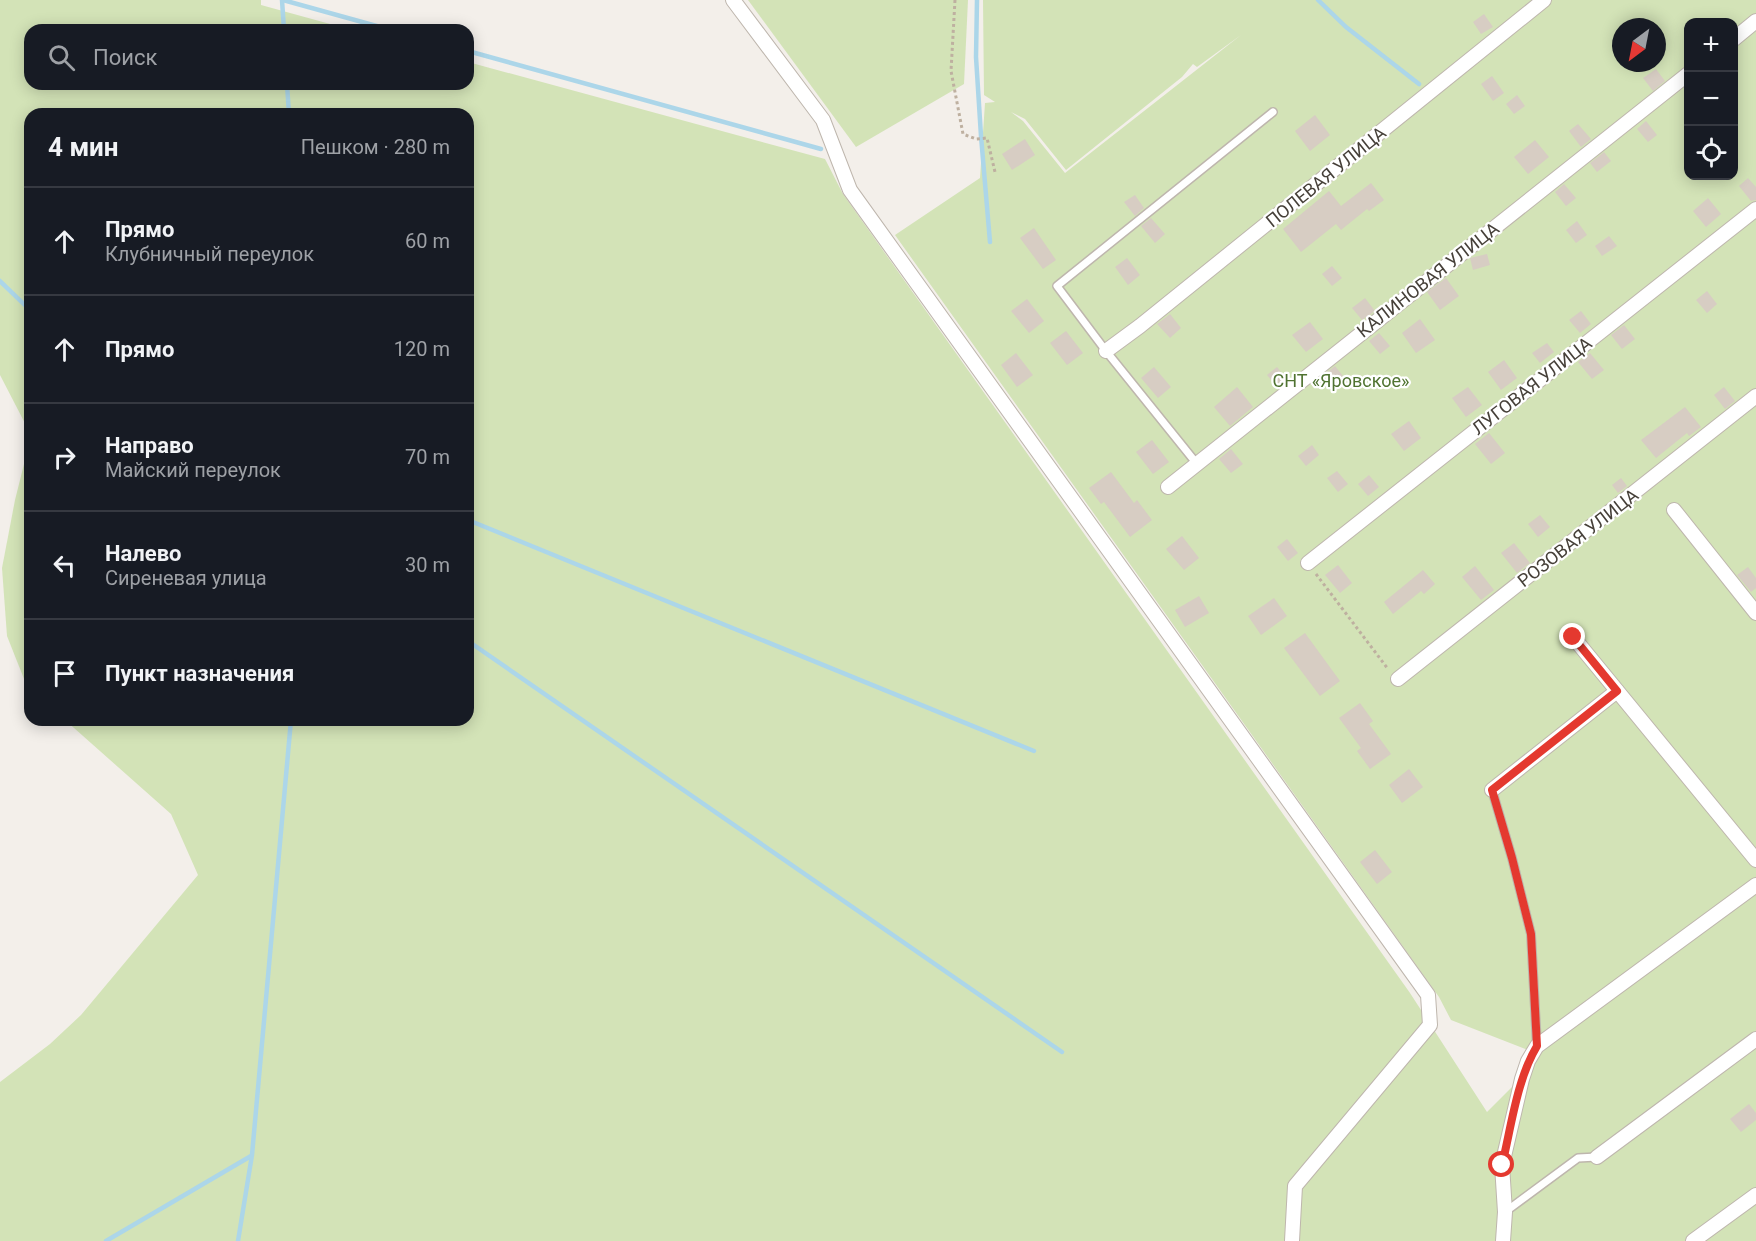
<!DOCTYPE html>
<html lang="ru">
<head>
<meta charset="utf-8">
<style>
  body { margin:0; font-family:Roboto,sans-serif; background:#242831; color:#f1f3f6 }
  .controls { position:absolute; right:18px; top:18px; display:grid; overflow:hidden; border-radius:12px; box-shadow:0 3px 15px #0003 }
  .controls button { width:54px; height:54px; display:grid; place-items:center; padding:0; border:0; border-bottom:2px solid #363941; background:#171b24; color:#f1f3f6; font:30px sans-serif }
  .compass { position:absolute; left:1612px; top:18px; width:54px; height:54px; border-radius:50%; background:#171b24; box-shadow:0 3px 15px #0003; rotate:212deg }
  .stop { position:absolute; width:18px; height:18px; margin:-14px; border:4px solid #e4392f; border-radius:50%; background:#fff }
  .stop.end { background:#e4392f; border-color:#fff; box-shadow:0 2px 6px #0008 }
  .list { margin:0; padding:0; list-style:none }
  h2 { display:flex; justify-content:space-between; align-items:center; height:78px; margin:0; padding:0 24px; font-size:26px }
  h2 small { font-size:20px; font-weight:400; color:#9ea1a6 }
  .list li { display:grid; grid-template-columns:39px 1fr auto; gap:18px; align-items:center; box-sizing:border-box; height:108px; padding:0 24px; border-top:2px solid #363941 }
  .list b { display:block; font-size:22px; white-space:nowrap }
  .list p { margin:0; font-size:20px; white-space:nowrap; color:#9ea1a6 }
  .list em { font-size:20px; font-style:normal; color:#9ea1a6 }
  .icon { flex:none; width:33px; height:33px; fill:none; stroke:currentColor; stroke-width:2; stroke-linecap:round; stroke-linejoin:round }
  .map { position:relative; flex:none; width:1756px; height:1241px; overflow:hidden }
  .search { position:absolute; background:#171b24; box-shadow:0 3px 15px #0003; left:24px; top:24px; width:450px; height:66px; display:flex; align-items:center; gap:15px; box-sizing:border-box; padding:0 21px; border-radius:18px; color:#9ea1a6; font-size:22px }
  .panel { position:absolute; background:#171b24; box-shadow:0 3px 15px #0003; left:24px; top:108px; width:450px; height:618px; border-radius:18px }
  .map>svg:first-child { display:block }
  .green { fill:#d3e3b7; fill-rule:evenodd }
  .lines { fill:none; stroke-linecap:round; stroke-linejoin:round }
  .stream { stroke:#acd6e9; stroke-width:4.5 }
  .building { fill:#d7cdc3 }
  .lane-casing { stroke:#beb6ad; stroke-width:10 }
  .street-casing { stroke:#beb6ad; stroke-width:16 }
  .path { stroke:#beb0a0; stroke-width:3; stroke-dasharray:3 3; stroke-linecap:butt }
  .lane { stroke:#fff; stroke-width:7 }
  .street { stroke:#fff; stroke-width:14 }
  .route { stroke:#e4392f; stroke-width:8 }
  .labels { text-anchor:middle; stroke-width:4.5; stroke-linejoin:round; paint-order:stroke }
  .street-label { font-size:18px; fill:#464039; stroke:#fff }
  .park-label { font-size:18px; fill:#507331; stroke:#fff }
</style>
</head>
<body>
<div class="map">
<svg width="1756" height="1241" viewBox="0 0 1756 1241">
  <rect width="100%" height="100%" fill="#f3efea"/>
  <g class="green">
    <path d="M0 0H261V5L352 30H30V84H468V62L825 159 843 194 1410 993 1487 1112 1513 1086 1528 1050 1451 1020 1439 997 895 235 980 178 985 103 995 102 984 95 983 0H1756V1241H0V1082L50 1044 81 1015 198 875 171 814 65 720H468V114H30V433L0 375ZM1688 22H1734V176H1688ZM1621 27H1657V63H1621ZM1241 35 1065 173 1023 121 1011 112 1025 119 1066 170 1182 77 1193 64 1197 67Z"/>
    <polygon points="748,0 968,0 964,84 856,147"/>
    <polygon points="30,440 30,691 28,689 7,636 2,568 15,500"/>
  </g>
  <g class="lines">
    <g class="stream">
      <polyline points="282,0 284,30"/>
      <polyline points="283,0 391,30"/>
      <polyline points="977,0 976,57 981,136 990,242"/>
      <polyline points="1318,0 1346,27 1419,84"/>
      <polyline points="468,51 821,149"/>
      <polyline points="287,84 289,114"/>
      <polyline points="0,281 30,310"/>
      <polyline points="468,520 1034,751"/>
      <polyline points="468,641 1062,1052"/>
      <polyline points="106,1241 251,1156"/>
      <polyline points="238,1241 252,1155 291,720"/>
    </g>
  </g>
  <g class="building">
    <polygon points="1484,14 1493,27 1481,34 1473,22"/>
    <polygon points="1656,69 1665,81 1653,91 1643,78"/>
    <polygon points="1492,76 1504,93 1493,101 1481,84"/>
    <polygon points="1517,95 1525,106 1514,114 1506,104"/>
    <polygon points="1315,115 1330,135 1310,151 1295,131"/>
    <polygon points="1646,121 1657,135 1648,142 1637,129"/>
    <polygon points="1578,124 1591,139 1581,147 1569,131"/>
    <polygon points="1025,139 1035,155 1012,170 1002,154"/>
    <polygon points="1535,140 1549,157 1528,174 1514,157"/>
    <polygon points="1604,152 1611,161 1597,172 1590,163"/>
    <polygon points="1748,178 1756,187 1756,200 1751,201 1739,186"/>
    <polygon points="1371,183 1384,200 1369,211 1367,209 1341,230 1336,224 1301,252 1283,229 1329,191 1341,206"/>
    <polygon points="1564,184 1576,198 1566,206 1555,192"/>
    <polygon points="1135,195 1144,208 1135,216 1124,202"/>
    <polygon points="1708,198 1721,214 1706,227 1693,211"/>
    <polygon points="1151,218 1165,234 1155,243 1141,226"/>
    <polygon points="1577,221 1587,235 1576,243 1566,230"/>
    <polygon points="1034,228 1056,260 1043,269 1020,238"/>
    <polygon points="1609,236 1617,246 1602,256 1595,246"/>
    <polygon points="1487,254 1490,265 1473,270 1470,258"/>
    <polygon points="1127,258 1140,275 1128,285 1115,267"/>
    <polygon points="1332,266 1342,278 1332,286 1322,274"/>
    <polygon points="1446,278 1459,296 1440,310 1427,292"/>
    <polygon points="1707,291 1717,304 1707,313 1696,300"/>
    <polygon points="1365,298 1375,311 1362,320 1352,308"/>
    <polygon points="1027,299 1044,321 1029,333 1011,311"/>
    <polygon points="1581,311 1591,324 1580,333 1569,320"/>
    <polygon points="1170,314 1181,328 1170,338 1157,324"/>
    <polygon points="1420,319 1435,340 1416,353 1402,333"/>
    <polygon points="1310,322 1323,339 1306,352 1292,335"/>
    <polygon points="1624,325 1635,339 1622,349 1611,335"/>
    <polygon points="1066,331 1083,353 1067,365 1050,343"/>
    <polygon points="1379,333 1390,346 1380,354 1369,341"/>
    <polygon points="1547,343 1554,352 1540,363 1532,353"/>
    <polygon points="1016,353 1033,375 1017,387 1001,365"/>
    <polygon points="1590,353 1604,370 1592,379 1578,362"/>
    <polygon points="1504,360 1517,378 1501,390 1488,372"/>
    <polygon points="1335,366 1343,376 1333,384 1325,374"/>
    <polygon points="1154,367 1171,387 1158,398 1141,378"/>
    <polygon points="1277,367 1288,381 1278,388 1267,375"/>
    <polygon points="1237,387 1253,407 1230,426 1214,407"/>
    <polygon points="1468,387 1482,405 1466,417 1452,398"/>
    <polygon points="1724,387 1735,401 1725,409 1714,395"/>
    <polygon points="1685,407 1701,427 1689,436 1687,433 1656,458 1641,440"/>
    <polygon points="1409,421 1421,438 1404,451 1391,434"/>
    <polygon points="1489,433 1505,453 1491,464 1475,444"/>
    <polygon points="1152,440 1169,462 1153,474 1136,452"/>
    <polygon points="1312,445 1319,455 1306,466 1298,456"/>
    <polygon points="1231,449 1243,464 1231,473 1219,459"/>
    <polygon points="1337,471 1348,484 1338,492 1327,478"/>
    <polygon points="1111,472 1134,503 1137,500 1152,520 1130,537 1104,502 1101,504 1089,488"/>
    <polygon points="1369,475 1379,487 1368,496 1358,484"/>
    <polygon points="1621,478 1627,486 1618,493 1612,485"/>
    <polygon points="1540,515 1550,527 1538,537 1528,524"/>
    <polygon points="1182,536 1199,558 1184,570 1166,549"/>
    <polygon points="1287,539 1298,553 1288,561 1277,547"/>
    <polygon points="1514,543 1530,563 1517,573 1501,553"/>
    <polygon points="1338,565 1352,583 1340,593 1325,575"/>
    <polygon points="1475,566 1494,590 1481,600 1462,577"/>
    <polygon points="1748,567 1756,578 1756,588 1751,592 1737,575"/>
    <polygon points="1423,570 1435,584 1424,594 1421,591 1393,614 1384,602"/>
    <polygon points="1199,596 1209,613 1185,627 1175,610"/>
    <polygon points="1274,598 1287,616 1261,635 1248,616"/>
    <polygon points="1305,633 1340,681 1320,696 1284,648"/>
    <polygon points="1360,703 1373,721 1369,724 1391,754 1370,769 1357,751 1361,748 1339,718"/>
    <polygon points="1409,769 1423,787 1402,803 1389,785"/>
    <polygon points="1375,850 1392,872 1377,884 1360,862"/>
    <polygon points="1749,1104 1756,1113 1756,1120 1741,1132 1730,1119"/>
  </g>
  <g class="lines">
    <g class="lane-casing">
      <g id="lane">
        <polyline points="1197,464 1106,351 1057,286 1273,112"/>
        <polyline points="1492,790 1512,858 1531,934 1537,1046"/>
        <polyline points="1505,1212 1578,1158 1597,1157"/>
      </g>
    </g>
    <g class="street-casing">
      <g id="street">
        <polyline points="733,0 823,120 850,190 1428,995 1430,1025 1295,1186 1292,1241"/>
        <polyline points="1734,39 1756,21"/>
        <polyline points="1106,351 1140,326 1544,0"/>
        <polyline points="1168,487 1688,74"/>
        <polyline points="1674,510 1756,613"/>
        <polyline points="1308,563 1756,209"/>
        <polyline points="1573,637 1756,860"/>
        <polyline points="1398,679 1756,396"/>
        <polyline points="1492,790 1617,691"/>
        <polyline points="1597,1157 1756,1039"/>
        <polyline points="1503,1241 1505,1212 1502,1165 1522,1079 1528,1061 1537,1046 1756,885"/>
        <polyline points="1693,1241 1756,1195"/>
      </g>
    </g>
    <g class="path">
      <polyline points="955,0 951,71 963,134 976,139 987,138 995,172"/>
      <polyline points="1316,574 1388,669"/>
    </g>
    <use href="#lane" class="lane"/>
    <use href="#street" class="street"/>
  </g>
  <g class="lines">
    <path class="route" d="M1502 1165C1511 1128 1517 1079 1537 1046L1531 934 1512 858 1492 790 1617 691 1573 637"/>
  </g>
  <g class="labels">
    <g class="street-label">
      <text transform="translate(1326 177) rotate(-39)" y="6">ПОЛЕВАЯ УЛИЦА</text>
      <text transform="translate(1428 280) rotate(-38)" y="6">КАЛИНОВАЯ УЛИЦА</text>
      <text transform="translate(1532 386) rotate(-38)" y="6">ЛУГОВАЯ УЛИЦА</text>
      <text transform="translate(1578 538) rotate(-38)" y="6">РОЗОВАЯ УЛИЦА</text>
    </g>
    <g class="park-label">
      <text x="1341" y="387">СНТ «Яровское»</text>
    </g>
  </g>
</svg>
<div class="controls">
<button>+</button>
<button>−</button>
<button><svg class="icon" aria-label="locate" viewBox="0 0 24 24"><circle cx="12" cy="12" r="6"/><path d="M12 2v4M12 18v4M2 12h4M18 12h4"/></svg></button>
</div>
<svg class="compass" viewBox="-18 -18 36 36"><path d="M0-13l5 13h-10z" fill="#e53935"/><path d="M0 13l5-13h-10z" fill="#9ea1a6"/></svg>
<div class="stop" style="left:1502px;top:1165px"></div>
<div class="stop end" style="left:1573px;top:637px"></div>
<div class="search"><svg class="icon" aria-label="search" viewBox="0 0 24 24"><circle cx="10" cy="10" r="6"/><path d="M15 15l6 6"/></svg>Поиск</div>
<section class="panel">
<h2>4 мин<small>Пешком · 280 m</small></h2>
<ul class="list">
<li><svg class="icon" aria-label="ahead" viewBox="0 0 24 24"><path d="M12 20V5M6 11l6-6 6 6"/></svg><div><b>Прямо</b><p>Клубничный переулок</p></div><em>60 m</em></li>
<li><svg class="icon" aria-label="ahead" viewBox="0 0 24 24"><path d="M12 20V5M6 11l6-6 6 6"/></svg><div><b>Прямо</b></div><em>120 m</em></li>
<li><svg class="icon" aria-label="right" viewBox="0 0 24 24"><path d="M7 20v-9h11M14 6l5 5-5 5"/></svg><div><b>Направо</b><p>Майский переулок</p></div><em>70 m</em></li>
<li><svg class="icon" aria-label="left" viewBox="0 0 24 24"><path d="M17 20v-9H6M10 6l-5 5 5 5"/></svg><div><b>Налево</b><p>Сиреневая улица</p></div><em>30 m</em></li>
<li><svg class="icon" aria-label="arrive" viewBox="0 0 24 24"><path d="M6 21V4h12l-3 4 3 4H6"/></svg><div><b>Пункт назначения</b></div></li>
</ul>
</section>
</div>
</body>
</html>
